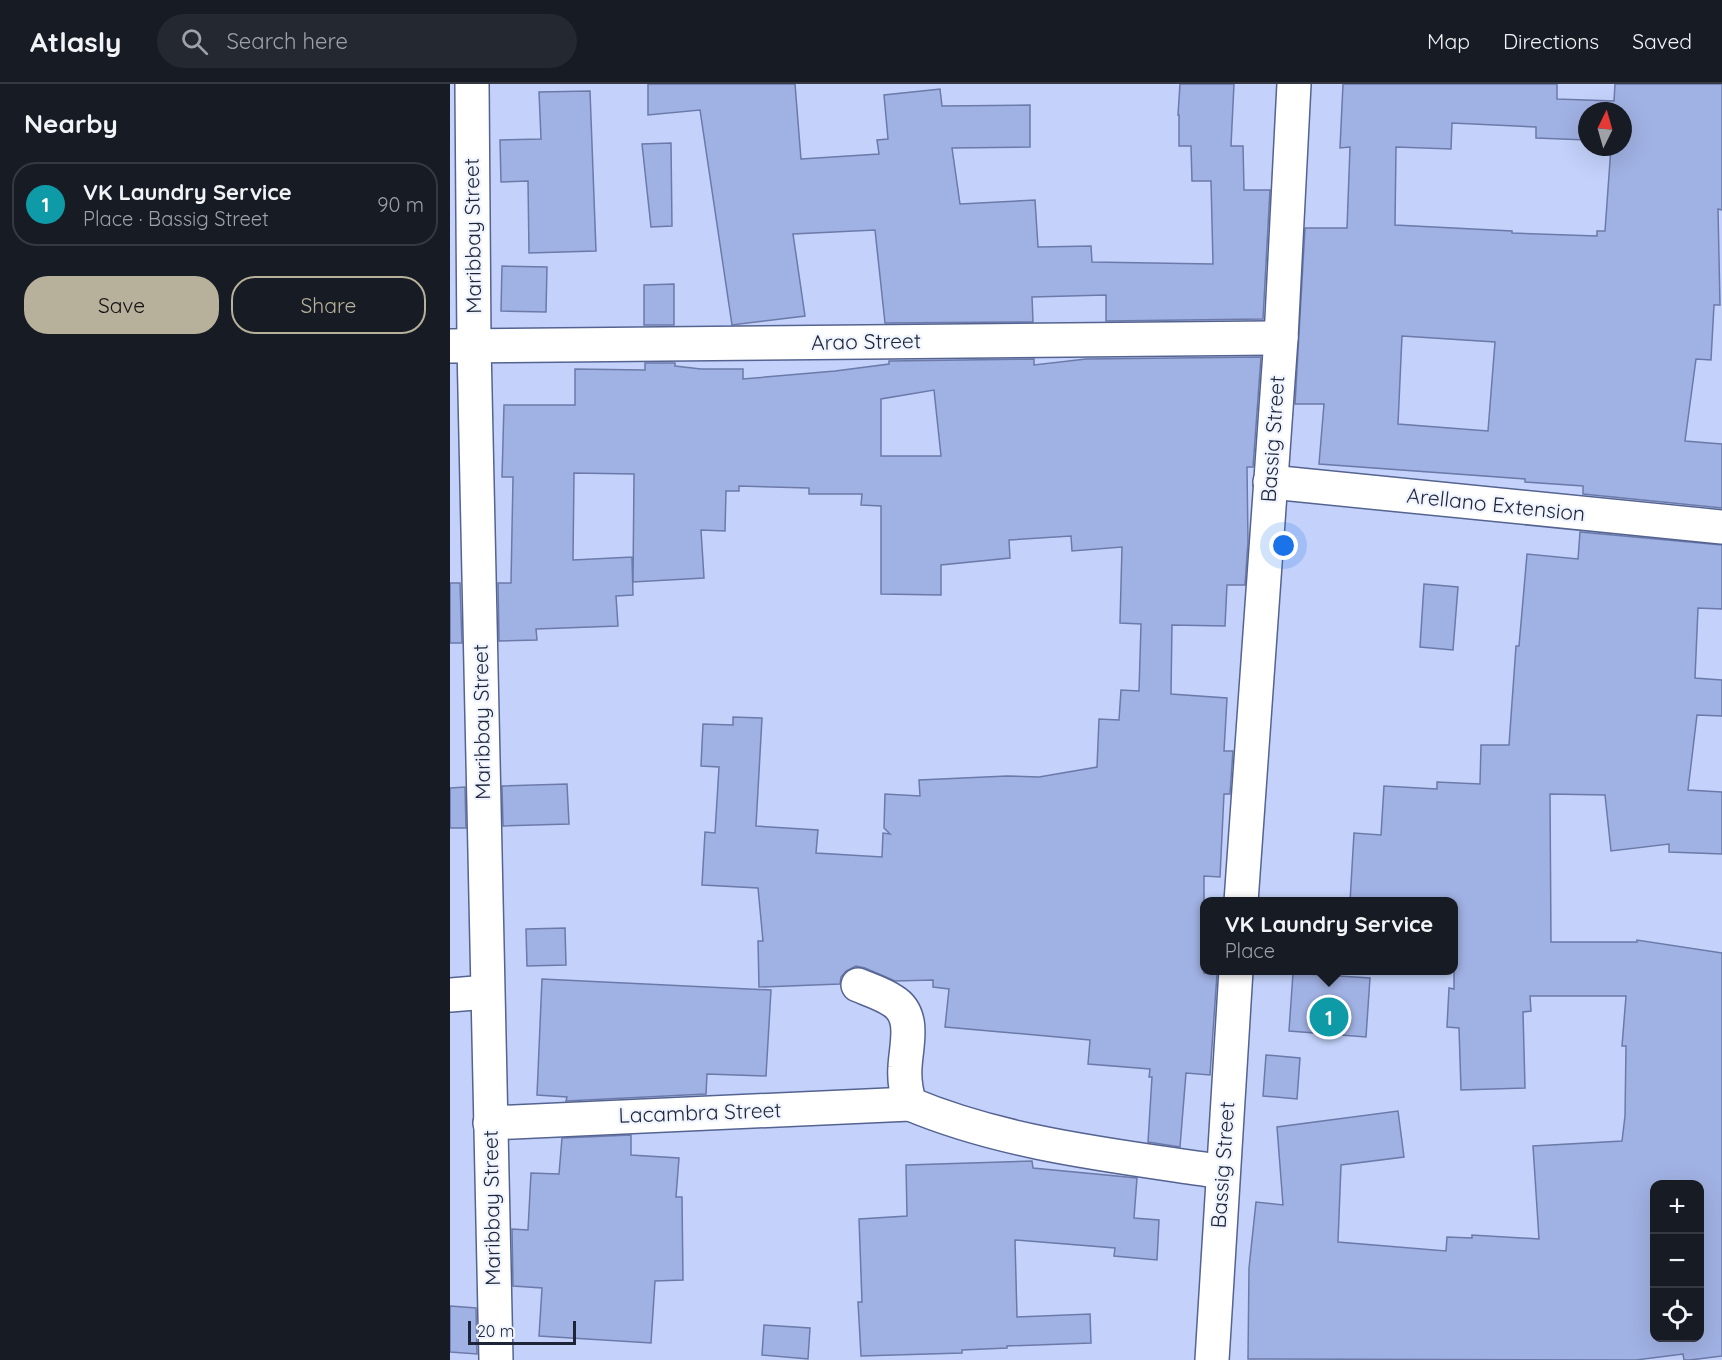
<!DOCTYPE html>
<html lang="en">
<head>
<meta charset="utf-8">
<style>
  body { margin:0; font-family:Quicksand,sans-serif; background:#242831; color:#f1f3f6 }
  .controls { position:absolute; right:18px; bottom:18px; display:grid; overflow:hidden; border-radius:12px; box-shadow:0 6px 24px #0002 }
  .controls button { width:54px; height:54px; display:grid; place-items:center; padding:0; border:0; border-bottom:2px solid #363941; background:#171b24; color:#f1f3f6; font:30px sans-serif }
  .compass { position:absolute; left:1128px; top:18px; width:54px; height:54px; border-radius:50%; background:#171b24; box-shadow:0 6px 24px #0002; rotate:5deg }
  .scale { position:absolute; left:18px; bottom:15px; width:108px; box-sizing:border-box; padding-left:6px; border:3px solid #1d2437; border-top:0; font-size:16px; line-height:21px; white-space:nowrap; color:#1d2437; -webkit-text-stroke:4px #f0f4ff; paint-order:stroke }
  .you { position:absolute; left:834px; top:462px; width:21px; height:21px; margin:-15px; border:4px solid #fff; border-radius:50%; background:#1a73e8; box-shadow:0 0 0 9px #1a73e833 }
  .badge { display:grid; place-items:center; width:39px; height:39px; border-radius:50%; background:#b7b09b; color:#fff; font-size:20px; font-weight:700 }
  .pin { position:absolute; translate:-50% -50%; border:3px solid #fff; box-shadow:0 2px 6px #0006 }
  .popup { position:absolute; left:750px; top:813px; width:258px; height:78px; box-sizing:border-box; display:grid; place-content:center; border-radius:12px; background:#171b24; filter:drop-shadow(0 2px 4px #0005); font-size:20px; white-space:nowrap; color:#9ea1a6 }
  .popup b { font-size:22px; color:#f1f3f6 }
  .popup::after { content:''; position:absolute; left:50%; top:100%; margin-left:-12px; border:12px solid transparent; border-top-color:#171b24 }
  .list { margin:0; padding:0; list-style:none }
  h2 { display:flex; justify-content:space-between; align-items:center; height:78px; margin:0; padding:0 24px; font-size:26px }
  h2 small { font-size:20px; font-weight:400; color:#9ea1a6 }
  .list li { display:grid; grid-template-columns:39px 1fr auto; gap:18px; align-items:center; box-sizing:border-box; height:84px; margin:0 12px 12px; padding:0 12px; border:2px solid #363941; border-radius:24px }
  .list b { display:block; font-size:22px; white-space:nowrap }
  .list p { margin:0; font-size:20px; white-space:nowrap; color:#9ea1a6 }
  .list em { font-size:20px; font-style:normal; color:#9ea1a6 }
  .actions { display:flex; gap:12px; padding:18px 24px }
  .actions a { flex:1; padding:14px 0; border:2px solid #b7b09b; border-radius:24px; text-align:center; font-size:21px; color:#b7b09b }
  .actions .main { background:#b7b09b; color:#111 }
  .icon { flex:none; width:33px; height:33px; fill:none; stroke:currentColor; stroke-width:2; stroke-linecap:round; stroke-linejoin:round }
  .map { position:relative; flex:none; width:1272px; height:1276px; overflow:hidden }
  header { display:flex; align-items:center; gap:36px; box-sizing:border-box; height:84px; padding:0 30px; background:#171b24; border-bottom:2px solid #363941 }
  header strong { font-size:28px }
  nav { display:flex; gap:33px; margin-inline-start:auto; font-size:21px }
  .search { width:420px; height:54px; background:#242831; display:flex; align-items:center; gap:15px; box-sizing:border-box; padding:0 21px; border-radius:33px; color:#9ea1a6; font-size:22px }
  main { display:flex }
  aside { flex:1; background:#171b24 }
  .map>svg:first-child { display:block }
  .building { fill:#a0b1e3; stroke:#6b7aa9; stroke-width:1.5; fill-rule:evenodd }
  .lines { fill:none; stroke-linecap:round; stroke-linejoin:round }
  .street-casing { stroke:#546390; stroke-width:36 }
  .secondary-casing { stroke:#546390; stroke-width:36 }
  .street { stroke:#fff; stroke-width:33 }
  .secondary { stroke:#fff; stroke-width:33 }
  .labels { text-anchor:middle; stroke-width:4.5; stroke-linejoin:round; paint-order:stroke }
  .street-label { font-size:21px; fill:#1d2437; stroke:#f0f4ff }
</style>
</head>
<body>
<header>
<strong>Atlasly</strong>
<div class="search"><svg class="icon" aria-label="search" viewBox="0 0 24 24"><circle cx="10" cy="10" r="6"/><path d="M15 15l6 6"/></svg>Search here</div>
<nav><a>Map</a><a>Directions</a><a>Saved</a></nav>
</header>
<main>
<aside>
<h2>Nearby<small></small></h2>
<ul class="list">
<li><span class="badge" style="background:#0f9aa8">1</span><div><b>VK Laundry Service</b><p>Place · Bassig Street</p></div><em>90 m</em></li>
</ul>
<div class="actions"><a class="main">Save</a><a>Share</a></div>
</aside>
<div class="map">
<svg width="1272" height="1276" viewBox="0 0 1272 1276">
  <rect width="100%" height="100%" fill="#c4d2fb"/>
  <g class="building">
    <polygon points="198,0 345,0 351,75 429,70 427,56 438,55 434,11 490,5 492,22 580,21 580,63 502,64 510,120 585,116 588,163 641,162 642,178 763,180 761,97 742,97 741,62 729,62 729,31 728,31 730,0 784,0 781,62 793,62 794,106 820,106 813,235 656,237 656,211 582,213 583,238 435,239 425,146 343,150 355,232 282,241 250,26 198,31"/>
    <path d="M893 0H1107V15L1164 17 1165 0H1272V126L1268 125 1270 221H1264L1261 276 1246 275 1235 357 1272 360V424L1133 410V402L1075 398V395L869 380 874 320H845L855 144H897L900 63 890 64ZM1137 27H1173V63H1161L1155 147H1147V152L1062 149V147L945 141 946 63 1001 65 1002 39 1086 43V54L1137 56ZM952 252 1045 258 1038 347 948 340Z"/>
    <polygon points="140,7 146,167 79,169 78,97 51,98 50,56 91,55 89,8"/>
    <polygon points="221,59 222,142 201,143 192,60"/>
    <polygon points="52,182 97,183 96,228 51,227"/>
    <polygon points="224,200 224,241 194,241 194,201"/>
    <path d="M811 273 803 383H797L798 458 795 501H777L775 542 722 541 721 610 777 614 774 667H783L780 710H774L770 793 754 792V889L767 890 760 991 736 989 730 1063 698 1058 702 993H699L700 985 638 980 640 956 495 943 499 905 483 903V896L445 897 415 884 406 882 396 887 391 893 390 900 309 903 308 857H313L308 804 252 801 255 748 265 749 269 683 251 682 253 640 283 641V633L312 634 306 742 368 746 366 769 432 773 433 749 440 750 434 744 435 710 470 712 469 696 557 692 589 693 647 683 649 635 669 636 671 606 689 607 691 540 670 539 672 463 622 467 621 452 559 456 560 474 491 481V511L431 510V422L411 421 412 410H359V404L289 402V407H276L275 447 251 446 254 494 183 498 184 390 124 389 123 476 182 473 183 511 166 512 168 542 86 545 87 556 49 557 48 499H61L63 393H52L54 321H125V285L195 286V279H225V282L251 285H293V295L385 287 439 280V277L584 275V281L636 275ZM484 306 491 372H431V315Z"/>
    <path d="M1130 448 1272 461V525L1248 524 1245 594 1272 596V632L1247 631 1238 706 1272 708V770L1219 768V760L1161 767 1155 711 1100 710 1101 858H1187V856L1272 869V1272L1240 1276H1234L1233 1270 1186 1276 798 1275 799 1184 806 1118 833 1121 827 1043 948 1027 954 1073 891 1081 888 1158 996 1167 997 1153 1022 1154V1151L1089 1155 1083 1062 1172 1057 1175 1032 1176 962H1172L1176 912H1080L1081 927 1073 928 1075 1004 1011 1006 1009 944 997 943 999 904 1004 905V818H900L904 749 931 751 934 702 987 705V698L1030 700 1031 661H1059L1066 562H1069L1077 470 1128 475ZM1204 1101H1250V1254H1204Z"/>
    <polygon points="0,499 10,499 12,559 0,559"/>
    <polygon points="974,500 1008,503 1003,566 970,563"/>
    <polygon points="117,700 119,740 53,742 52,702"/>
    <polygon points="15,703 16,744 0,744 0,704"/>
    <polygon points="115,844 116,881 77,882 76,845"/>
    <polygon points="843,889 920,894 916,953 839,947"/>
    <polygon points="92,895 321,906 316,992 257,990 256,1010 116,1017 117,1013 87,1011"/>
    <polygon points="816,971 850,974 847,1015 813,1012"/>
    <polygon points="181,1051 181,1071 229,1074 226,1113 232,1113 233,1196 205,1197 201,1259 89,1252 92,1204 63,1202 62,1145 78,1146 81,1089 109,1090 112,1054"/>
    <polygon points="582,1077 583,1084 687,1094 684,1134 709,1136 707,1176 664,1172 665,1164 565,1156 567,1233 640,1230 641,1259 557,1262 557,1264 512,1266 512,1269 411,1272 408,1218 412,1218 409,1135 457,1132 456,1081"/>
    <polygon points="0,1222 26,1224 27,1270 0,1268"/>
    <polygon points="314,1241 360,1244 358,1275 312,1271"/>
  </g>
  <g class="lines">
    <g class="street-casing">
      <g id="street">
        <polyline points="0,262 831,254"/>
        <polyline points="820,398 1272,443"/>
        <polyline points="791,818 831,254 844,0"/>
        <path d="M408 901C420 906 433 910 443 917 466 931 456 961 455 983 454 996 456 1008 460 1020 558 1061 668 1072 773 1088"/>
        <polyline points="0,911 37,908"/>
        <polyline points="40,1039 460,1020"/>
        <polyline points="762,1276 786,886"/>
      </g>
    </g>
    <g class="secondary-casing">
      <polyline id="secondary" points="22,0 24,261 46,1276"/>
    </g>
    <use href="#street" class="street"/>
    <use href="#secondary" class="secondary"/>
  </g>
  <g class="labels">
    <g class="street-label">
      <text transform="translate(23 152) rotate(-91)" y="7">Maribbay Street</text>
      <text transform="translate(416 258) rotate(-1)" y="7">Arao Street</text>
      <text transform="translate(823 355) rotate(-86)" y="7">Bassig Street</text>
      <text transform="translate(1046 421) rotate(6)" y="7">Arellano Extension</text>
      <text transform="translate(32 638) rotate(-91)" y="7">Maribbay Street</text>
      <text transform="translate(250 1029) rotate(-2)" y="7">Lacambra Street</text>
      <text transform="translate(773 1081) rotate(-86)" y="7">Bassig Street</text>
      <text transform="translate(42 1124) rotate(-91)" y="7">Maribbay Street</text>
    </g>
  </g>
</svg>
<div class="controls">
<button>+</button>
<button>−</button>
<button><svg class="icon" aria-label="locate" viewBox="0 0 24 24"><circle cx="12" cy="12" r="6"/><path d="M12 2v4M12 18v4M2 12h4M18 12h4"/></svg></button>
</div>
<svg class="compass" viewBox="-18 -18 36 36"><path d="M0-13l5 13h-10z" fill="#e53935"/><path d="M0 13l5-13h-10z" fill="#9ea1a6"/></svg>
<div class="scale">20 m</div>
<div class="you"></div>
<div class="pin badge" style="left:879px;top:933px;background:#0f9aa8">1</div>
<div class="popup"><b>VK Laundry Service</b>Place</div>
</div>
</main>
</body>
</html>
